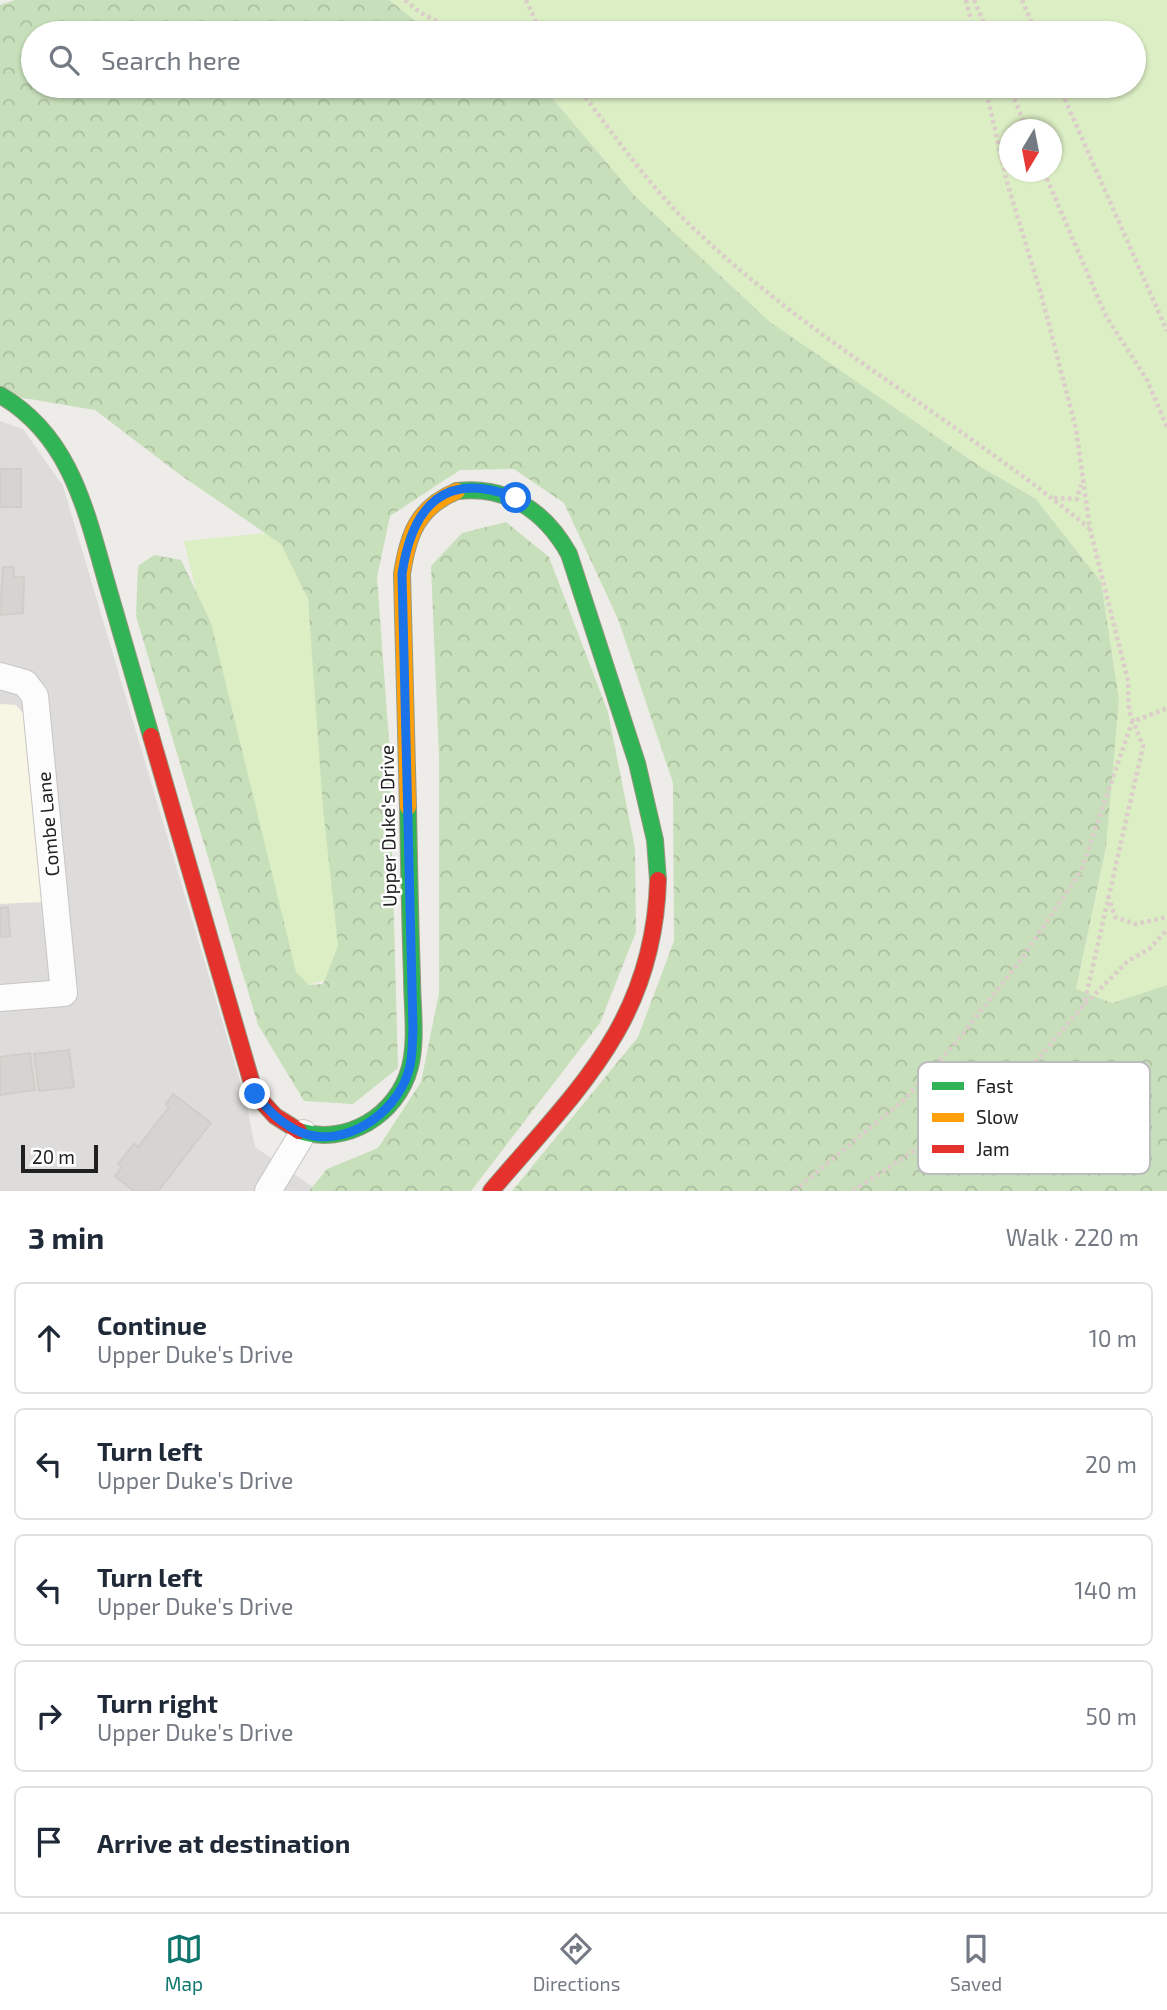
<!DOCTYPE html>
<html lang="en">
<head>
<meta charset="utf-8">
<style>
  body { margin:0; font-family:"Exo 2",sans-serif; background:#f2f2f3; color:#1f2937 }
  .compass { position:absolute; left:999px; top:119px; width:63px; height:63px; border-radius:50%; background:#fff; box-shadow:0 2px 5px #0004; rotate:190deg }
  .scale { position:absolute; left:21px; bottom:18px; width:77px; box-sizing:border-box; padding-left:7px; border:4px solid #202020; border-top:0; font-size:19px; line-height:24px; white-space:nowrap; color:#202020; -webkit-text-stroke:5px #fff; paint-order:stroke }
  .stop { position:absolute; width:21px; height:21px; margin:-16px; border:5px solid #1a73e8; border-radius:50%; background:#fff }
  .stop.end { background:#1a73e8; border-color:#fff; box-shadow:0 2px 7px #0008 }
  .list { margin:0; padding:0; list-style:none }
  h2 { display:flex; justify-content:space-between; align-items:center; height:91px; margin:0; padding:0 28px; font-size:30px }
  h2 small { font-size:23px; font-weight:400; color:#747a83 }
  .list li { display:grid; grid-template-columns:46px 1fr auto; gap:21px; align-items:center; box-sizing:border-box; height:112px; margin:0 14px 14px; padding:0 14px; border:2px solid #e0e1e3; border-radius:10px }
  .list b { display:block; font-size:26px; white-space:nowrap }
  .list p { margin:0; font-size:23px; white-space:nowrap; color:#747a83 }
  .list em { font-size:23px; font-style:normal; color:#747a83 }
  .icon { flex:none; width:38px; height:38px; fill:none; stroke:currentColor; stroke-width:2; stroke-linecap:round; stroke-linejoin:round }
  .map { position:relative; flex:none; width:1167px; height:1191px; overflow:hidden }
  .search { position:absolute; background:#fff; box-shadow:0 2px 5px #0004; left:21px; right:21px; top:21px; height:77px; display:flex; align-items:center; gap:18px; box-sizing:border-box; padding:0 24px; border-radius:38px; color:#747a83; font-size:26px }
  .sheet { height:721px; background:#fff }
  nav { display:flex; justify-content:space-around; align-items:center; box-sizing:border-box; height:98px; border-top:2px solid #e0e1e3; background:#fff; font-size:19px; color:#747a83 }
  nav a { display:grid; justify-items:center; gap:4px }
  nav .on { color:#0f766e }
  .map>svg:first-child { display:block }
  .residential { fill:#dddcda }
  .education { fill:#f7f6e4 }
  .grass { fill:#dbeec4; fill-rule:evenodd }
  .forest { fill:url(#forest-crowns) }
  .building { fill:#d6d4d1; stroke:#d1cdc9; stroke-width:2 }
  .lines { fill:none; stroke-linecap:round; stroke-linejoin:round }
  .street-casing { stroke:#c7c6c4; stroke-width:28 }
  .fast-casing { stroke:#97987f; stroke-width:18 }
  .slow-casing { stroke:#97987f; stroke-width:18 }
  .jam-casing { stroke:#97987f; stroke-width:18 }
  .path { stroke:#dccdca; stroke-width:4.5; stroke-dasharray:3.5 3.5; stroke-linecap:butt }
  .street { stroke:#fcfcfc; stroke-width:26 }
  .fast { stroke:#30b455; stroke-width:16 }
  .slow { stroke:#ff9f0a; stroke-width:16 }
  .jam { stroke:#e5322d; stroke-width:16 }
  .route { stroke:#1a73e8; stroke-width:9 }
  .labels { text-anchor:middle; stroke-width:5; stroke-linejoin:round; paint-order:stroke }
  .street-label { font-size:19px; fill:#202020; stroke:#fff }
  .key { fill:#fff; stroke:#bcbcbc; stroke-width:2 }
  .key-label { font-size:19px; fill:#202020 }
</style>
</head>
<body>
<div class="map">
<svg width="1167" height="1191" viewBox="0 0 1167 1191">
  <defs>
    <pattern id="forest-crowns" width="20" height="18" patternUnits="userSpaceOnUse" patternTransform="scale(1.75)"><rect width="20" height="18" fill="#c8dfbb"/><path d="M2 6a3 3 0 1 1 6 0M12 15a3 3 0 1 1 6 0" fill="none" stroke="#acbfa0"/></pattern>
  </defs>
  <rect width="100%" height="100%" fill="#eeece8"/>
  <polygon class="residential" points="0,421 23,429 63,486 246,1101 255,1147 319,1191 0,1191"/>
  <polygon class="education" points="0,704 16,705 23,713 42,902 0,904"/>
  <g class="grass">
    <path d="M389 0H1167V985L1112 1003 1076 990 1106 847 1119 700 1101 582 1036 499 981 467 770 322 634 195 542 86H1134V33H431ZM1010 130H1052V172H1010Z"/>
    <polygon points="299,530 353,975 290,988 184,541"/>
  </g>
  <g class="forest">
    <polygon points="15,0 389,0 431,33 33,33 33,86 542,86 634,195 770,322 981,467 1036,499 1101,582 1119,700 1106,847 1076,989 1112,1003 1167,985 1167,1191 512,1191 638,1037 674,941 673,783 618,619 564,503 514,469 460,470 390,516 377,577 389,741 398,1068 353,1104 304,1101 258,1025 136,616 138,566 154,555 181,560 211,623 296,972 309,985 323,984 338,946 323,808 308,599 281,544 179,474 95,410 0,394 0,5"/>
    <polygon points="506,522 549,557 608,712 635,848 636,932 600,1023 471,1191 309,1191 327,1169 378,1148 421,1082 439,993 439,756 431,566 462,533"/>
  </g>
  <g class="building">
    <rect x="0" y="469" width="21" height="38"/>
    <polygon points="3,567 14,567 14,577 24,577 23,613 0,615"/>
    <polygon points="8,907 10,936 0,937 0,908"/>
    <polygon points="69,1050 74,1087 39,1091 34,1054"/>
    <polygon points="30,1053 35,1090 0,1095 0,1057"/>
    <polygon points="173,1094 211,1123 158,1191 134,1191 115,1176 122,1167 118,1164 134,1144 138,1147 169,1107 166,1104"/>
  </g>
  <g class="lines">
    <g class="street-casing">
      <g id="street">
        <polyline points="0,676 25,683 35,696 64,993 0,998"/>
        <polyline points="268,1191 303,1133"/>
      </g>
    </g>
    <g class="fast-casing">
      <g id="fast">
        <path d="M0 395C73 437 87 516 109 591 123 639 137 688 151 736"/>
        <path d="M457 491C507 485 545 511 569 554L637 763 655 840 658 880"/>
        <path d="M299 1131C346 1146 397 1116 410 1067 417 1039 412 1006 412 977 410 920 409 863 408 807"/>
      </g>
    </g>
    <g class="slow-casing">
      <path id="slow" d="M408 807 402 574C408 534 418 507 457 491"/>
    </g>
    <g class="jam-casing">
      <g id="jam">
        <polyline points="151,736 255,1094 275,1116 299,1131"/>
        <path d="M491 1191C577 1090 654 1022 658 880"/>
      </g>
    </g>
    <g class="path">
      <polyline points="405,0 419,12 459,33"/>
      <polyline points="526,0 541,33"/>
      <polyline points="966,0 974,33"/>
      <polyline points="974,0 988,33"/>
      <polyline points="1022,0 1036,33"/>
      <path d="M577 86C613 133 648 185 691 226 812 342 961 422 1089 528"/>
      <polyline points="985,86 1007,182 1041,294 1076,429 1090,529 1128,681 1129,711 1143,746 1084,1005"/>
      <polyline points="1009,86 1027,130"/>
      <polyline points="1059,86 1167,331"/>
      <polyline points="1044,172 1106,316 1147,380 1167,427"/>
      <polyline points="1054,498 1077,499 1081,485"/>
      <polyline points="1108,896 1115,917 1136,924 1167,917"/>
      <polyline points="794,1191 905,1099 957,1041 1021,960 1081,871 1132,722 1167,708"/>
      <polyline points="853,1191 1018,1082 1084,1005 1128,961 1149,949 1167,930"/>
    </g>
    <use href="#street" class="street"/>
    <use href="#fast" class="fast"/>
    <use href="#slow" class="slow"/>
    <use href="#jam" class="jam"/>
  </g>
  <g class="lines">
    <path class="route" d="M255 1094C268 1110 280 1123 300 1132 344 1150 395 1114 408 1073 413 1060 412 1043 413 1030L402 574C412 506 445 469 516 498"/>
  </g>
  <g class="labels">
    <g class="street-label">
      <text transform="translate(48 824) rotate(-95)" y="7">Combe Lane</text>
      <text transform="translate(388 826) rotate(-91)" y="7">Upper Duke's Drive</text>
    </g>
  </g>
  <rect x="918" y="1062" width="232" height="112" rx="10" class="key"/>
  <rect x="932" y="1082" width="32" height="8" fill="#30b455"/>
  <rect x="932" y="1113" width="32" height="9" fill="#ff9f0a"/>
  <rect x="932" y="1145" width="32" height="8" fill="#e5322d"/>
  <g class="key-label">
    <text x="976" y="1093">Fast</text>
    <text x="976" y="1124">Slow</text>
    <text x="976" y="1156">Jam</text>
  </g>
</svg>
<svg class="compass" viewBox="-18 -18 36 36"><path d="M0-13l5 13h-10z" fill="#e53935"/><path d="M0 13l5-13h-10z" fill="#747a83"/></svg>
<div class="scale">20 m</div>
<div class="stop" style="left:516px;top:498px"></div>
<div class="stop end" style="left:255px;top:1094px"></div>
<div class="search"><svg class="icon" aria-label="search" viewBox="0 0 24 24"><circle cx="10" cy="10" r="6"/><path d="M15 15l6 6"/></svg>Search here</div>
</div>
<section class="sheet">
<h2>3 min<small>Walk · 220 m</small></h2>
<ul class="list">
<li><svg class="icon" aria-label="ahead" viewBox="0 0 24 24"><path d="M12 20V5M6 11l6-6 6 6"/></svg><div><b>Continue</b><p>Upper Duke's Drive</p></div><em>10 m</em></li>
<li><svg class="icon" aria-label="left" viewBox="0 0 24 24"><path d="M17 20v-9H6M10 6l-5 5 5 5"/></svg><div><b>Turn left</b><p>Upper Duke's Drive</p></div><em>20 m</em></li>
<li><svg class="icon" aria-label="left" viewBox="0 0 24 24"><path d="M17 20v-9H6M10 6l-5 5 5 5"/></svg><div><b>Turn left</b><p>Upper Duke's Drive</p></div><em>140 m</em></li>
<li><svg class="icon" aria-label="right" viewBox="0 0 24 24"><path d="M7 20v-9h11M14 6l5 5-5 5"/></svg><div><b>Turn right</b><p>Upper Duke's Drive</p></div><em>50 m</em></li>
<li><svg class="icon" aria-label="arrive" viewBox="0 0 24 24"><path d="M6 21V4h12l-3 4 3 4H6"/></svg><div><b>Arrive at destination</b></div></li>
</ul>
</section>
<nav>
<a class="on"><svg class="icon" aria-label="map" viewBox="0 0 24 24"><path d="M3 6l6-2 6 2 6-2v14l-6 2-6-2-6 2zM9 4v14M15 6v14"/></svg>Map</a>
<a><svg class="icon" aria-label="directions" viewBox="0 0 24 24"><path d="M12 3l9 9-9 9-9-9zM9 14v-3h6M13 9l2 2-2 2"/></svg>Directions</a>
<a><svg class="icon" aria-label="saved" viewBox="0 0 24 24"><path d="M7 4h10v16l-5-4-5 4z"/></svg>Saved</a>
</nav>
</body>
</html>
